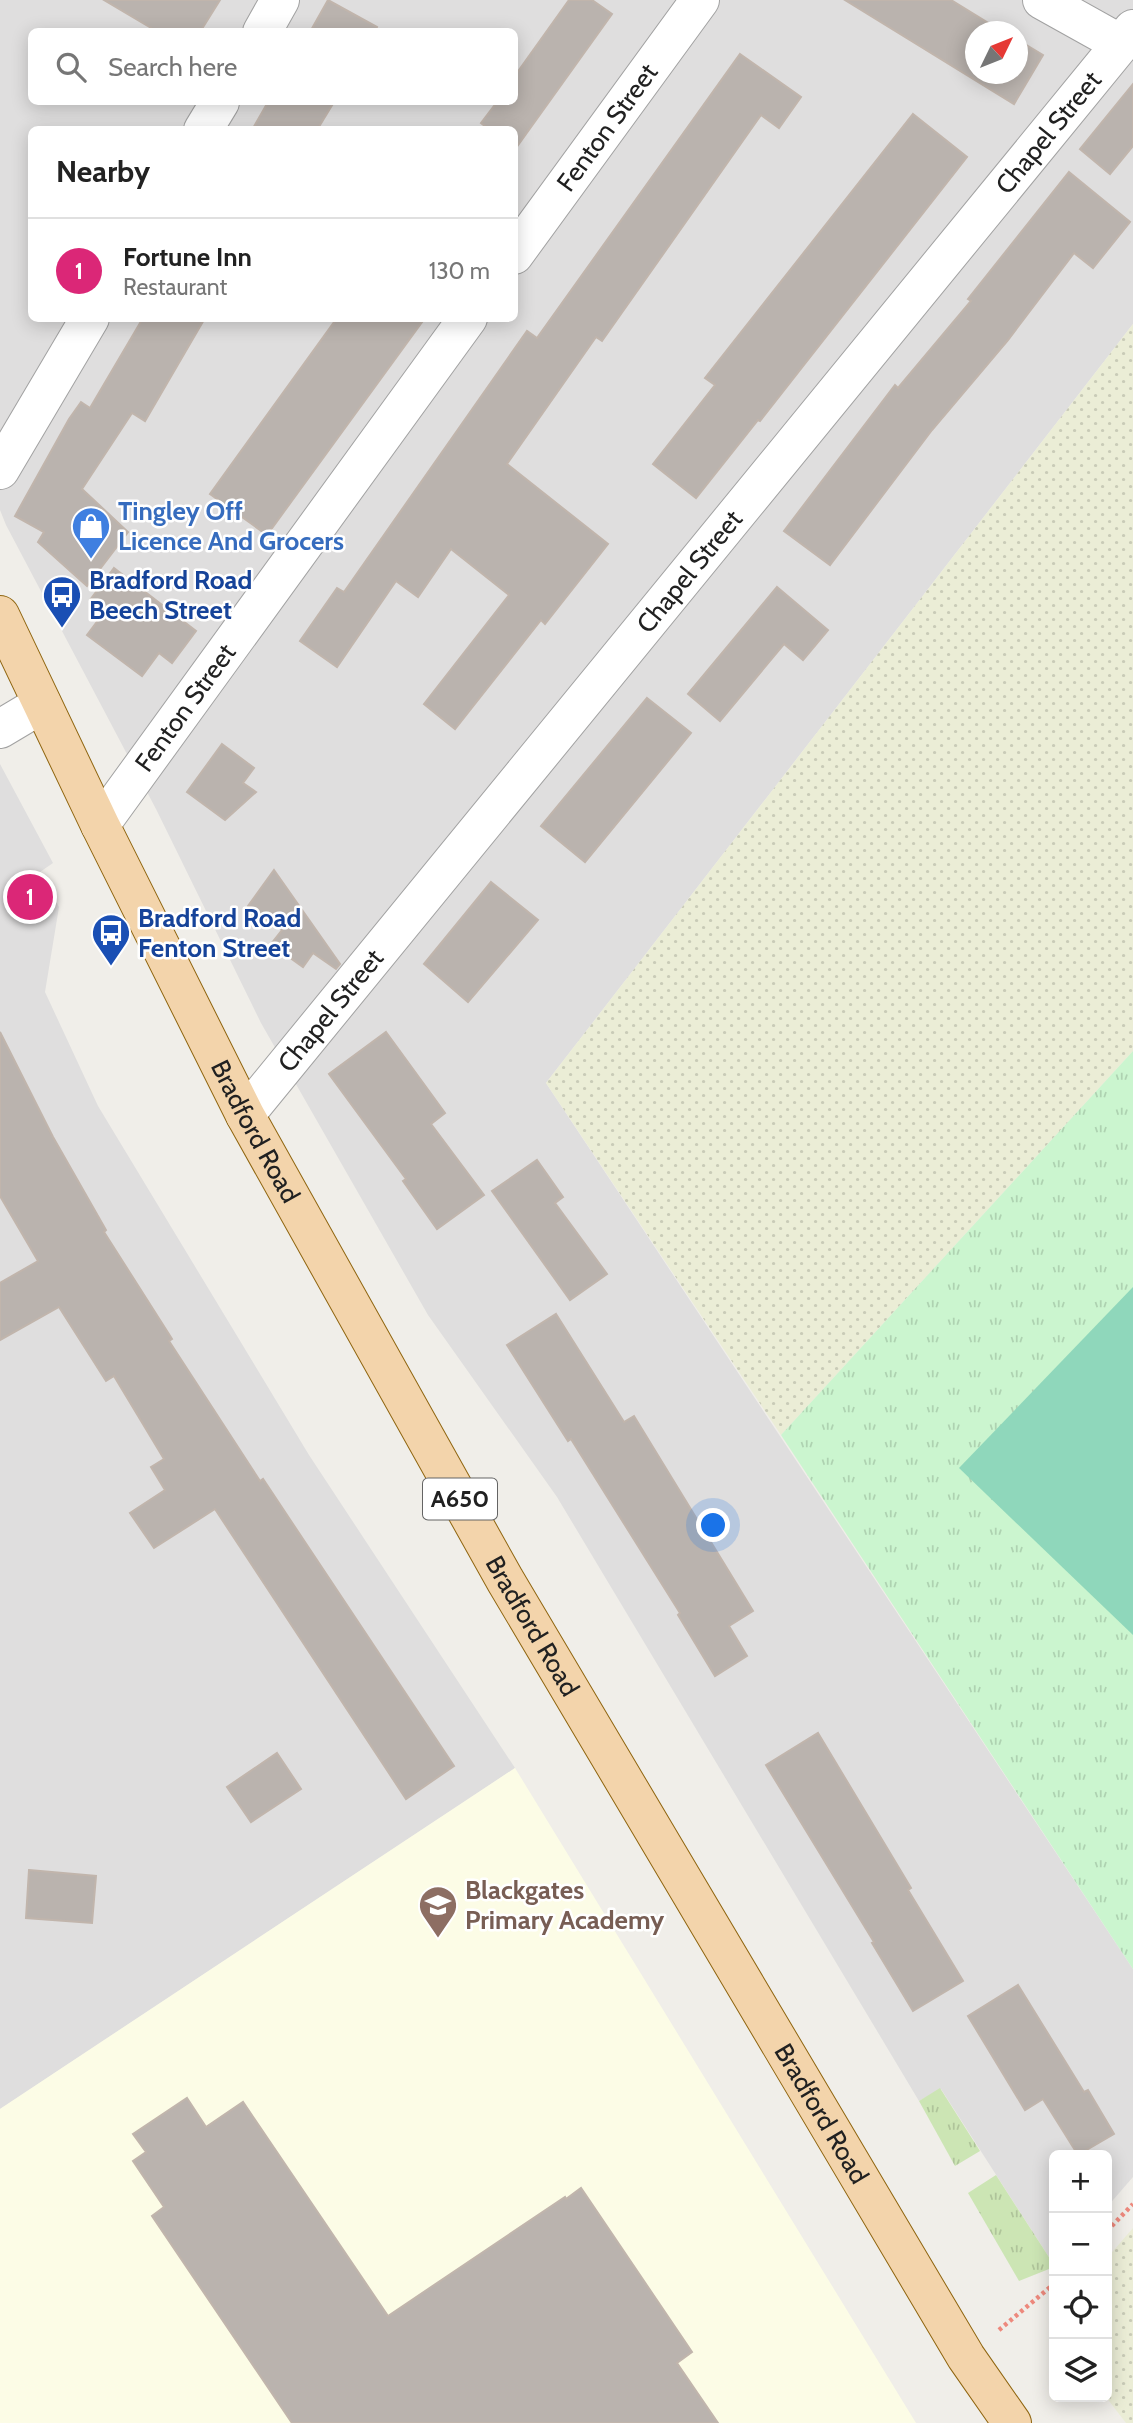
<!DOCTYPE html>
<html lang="en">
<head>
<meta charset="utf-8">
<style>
  body { margin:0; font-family:Cabin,sans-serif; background:#f6f6f6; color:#222 }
  .controls { position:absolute; right:21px; bottom:21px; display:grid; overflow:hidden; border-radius:10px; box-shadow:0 4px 18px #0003 }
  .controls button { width:63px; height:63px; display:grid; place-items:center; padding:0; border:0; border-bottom:2px solid #e0e0e0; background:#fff; color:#222; font:35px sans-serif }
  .compass { position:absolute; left:965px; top:21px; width:63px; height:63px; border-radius:50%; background:#fff; box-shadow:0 4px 18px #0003; rotate:47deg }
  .you { position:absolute; left:714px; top:1526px; width:24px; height:24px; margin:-18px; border:5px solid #fff; border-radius:50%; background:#1a73e8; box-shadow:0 0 0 10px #1a73e833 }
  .badge { display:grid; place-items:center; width:46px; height:46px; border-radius:50%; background:#db2777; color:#fff; font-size:23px; font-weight:700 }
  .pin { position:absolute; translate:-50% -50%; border:4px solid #fff; box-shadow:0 2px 7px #0006 }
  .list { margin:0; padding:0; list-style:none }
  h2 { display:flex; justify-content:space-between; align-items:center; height:91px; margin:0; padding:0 28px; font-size:30px }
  h2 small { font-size:23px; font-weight:400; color:#767676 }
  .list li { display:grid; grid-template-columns:46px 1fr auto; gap:21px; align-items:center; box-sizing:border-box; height:105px; padding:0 28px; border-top:2px solid #e0e0e0 }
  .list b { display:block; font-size:26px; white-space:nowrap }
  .list p { margin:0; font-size:23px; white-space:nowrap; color:#767676 }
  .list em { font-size:23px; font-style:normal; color:#767676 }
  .icon { flex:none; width:38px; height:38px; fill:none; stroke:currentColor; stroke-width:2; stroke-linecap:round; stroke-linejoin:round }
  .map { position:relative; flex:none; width:1133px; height:2423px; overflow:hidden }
  .search { position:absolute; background:#fff; box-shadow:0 4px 18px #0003; left:28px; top:28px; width:490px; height:77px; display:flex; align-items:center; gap:18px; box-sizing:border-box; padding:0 24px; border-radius:10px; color:#767676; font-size:26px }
  .panel { position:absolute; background:#fff; box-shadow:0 4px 18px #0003; left:28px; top:126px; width:490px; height:196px; border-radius:10px }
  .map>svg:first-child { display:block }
  .residential { fill:#dfdede; fill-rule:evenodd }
  .education { fill:#fcfce6 }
  .farmland { fill:url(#farmland-dots) }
  .grass { fill:url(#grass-tufts) }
  .park { fill:url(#park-tufts) }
  .pitch { fill:#8fd7bb }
  .building { fill:#bab3ae; stroke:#c1b5ac; stroke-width:2 }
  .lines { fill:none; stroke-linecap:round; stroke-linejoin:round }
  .minor-casing { stroke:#a2a2a2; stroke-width:40 }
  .major-casing { stroke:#8f650f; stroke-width:40 }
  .path { stroke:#ed897d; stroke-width:4.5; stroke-dasharray:3.5 3.5; stroke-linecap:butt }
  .minor { stroke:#fff; stroke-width:38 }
  .major { stroke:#f3d4ab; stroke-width:38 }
  .labels { text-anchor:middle; stroke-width:5; stroke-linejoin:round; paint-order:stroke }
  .shield { fill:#fff; stroke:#646464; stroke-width:2 }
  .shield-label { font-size:24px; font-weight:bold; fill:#212121 }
  .street-label { font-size:26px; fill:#212121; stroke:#fff }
  .shop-label { font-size:26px; font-weight:bold; fill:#366cbe; stroke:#fff; text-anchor:start }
  .transit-label { font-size:26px; font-weight:bold; fill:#164399; stroke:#fff; text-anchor:start }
  .education-label { font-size:26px; font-weight:bold; fill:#785e54; stroke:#fff; text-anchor:start }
</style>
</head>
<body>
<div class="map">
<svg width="1133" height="2423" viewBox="0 0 1133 2423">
  <defs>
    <pattern id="farmland-dots" width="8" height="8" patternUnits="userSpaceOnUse" patternTransform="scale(1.75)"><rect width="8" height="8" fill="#ebedd6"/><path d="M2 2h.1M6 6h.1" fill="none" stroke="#c9cbb7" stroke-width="1.8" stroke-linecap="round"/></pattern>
    <pattern id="grass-tufts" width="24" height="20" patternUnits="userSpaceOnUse" patternTransform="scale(1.75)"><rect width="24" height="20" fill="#cce5b4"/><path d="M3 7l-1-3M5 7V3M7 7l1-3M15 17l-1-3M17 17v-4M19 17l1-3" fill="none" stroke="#afc49a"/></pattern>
    <pattern id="park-tufts" width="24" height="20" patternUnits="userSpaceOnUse" patternTransform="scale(1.75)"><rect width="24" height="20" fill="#cbf5cf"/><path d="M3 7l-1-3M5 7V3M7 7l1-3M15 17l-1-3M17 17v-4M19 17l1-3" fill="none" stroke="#aed2b1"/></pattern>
  </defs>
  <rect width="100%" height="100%" fill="#f0eee9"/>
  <g class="residential">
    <path d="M0 0H1133V324L546 1083 1133 1969V2177L1107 2207V2155H1054V2265L941 2089 919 2101 557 1497 428 1315 261 1023 156 809 6 525 0 510ZM32 32H514V102H32ZM976 32H1018V74H976ZM32 130H514V318H32Z"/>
    <polygon points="0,764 53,863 40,872 59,907 45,992 98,1106 309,1455 515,1768 0,2109"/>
  </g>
  <polygon class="education" points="515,1768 916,2423 0,2423 0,2109"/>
  <g class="farmland">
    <polygon points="1133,324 1133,1051 781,1435 546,1083"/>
    <polygon points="1133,2228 1133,2423 1126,2423 1106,2397 1107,2258"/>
  </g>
  <g class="grass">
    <polygon points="940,2088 980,2151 955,2166 919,2101"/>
    <polygon points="996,2175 1054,2265 1054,2267 1019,2281 968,2193"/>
  </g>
  <polygon class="park" points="1133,1051 1133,1969 781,1435"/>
  <polygon class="pitch" points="1133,1287 1133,1635 959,1468"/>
  <g class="building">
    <polygon points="104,0 220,0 200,32 158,32"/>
    <polygon points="328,0 377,27 375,32 310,32"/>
    <polygon points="569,0 592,0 612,14 516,148 514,147 514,130 490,130 481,123 497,102 514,102 514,77"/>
    <polygon points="845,0 951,0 1003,32 976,32 976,74 1018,74 1018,40 1043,55 1014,104"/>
    <polygon points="740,54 801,97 779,128 761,115 602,341 596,337 507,464 608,544 545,624 541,620 455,729 424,704 509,595 451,549 418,597 396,581 337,667 300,641 337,588 344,592 527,331 537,338"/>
    <polygon points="1133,84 1133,146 1110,174 1080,149"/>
    <polygon points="268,102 334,102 317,130 252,130"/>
    <polygon points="913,114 967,157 760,421 758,420 696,498 653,464 715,385 705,378"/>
    <polygon points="1069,172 1130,222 1093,268 1074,253 1008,340 932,430 830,565 784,531 895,385 898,388 971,301 968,299"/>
    <polygon points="143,318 205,318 145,421 132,413 82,489 128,532 87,586 38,542 44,532 15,516 69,419 81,402 90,408"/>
    <polygon points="337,318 425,318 267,535 210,494"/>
    <polygon points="114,568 196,631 172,663 159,653 142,676 87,635 105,611 90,600"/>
    <polygon points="777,587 828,630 803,660 784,644 720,721 688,694"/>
    <polygon points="647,698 691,733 585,862 541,826"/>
    <polygon points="222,744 254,768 243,783 256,792 225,820 187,792"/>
    <polygon points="274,870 340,964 336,969 313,953 303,967 271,944 282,930 248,906"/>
    <polygon points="491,882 538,920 468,1002 424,964"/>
    <polygon points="0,1032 53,1137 106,1230 104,1232 172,1339 169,1341 260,1481 263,1479 454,1766 406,1799 215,1509 154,1548 130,1513 165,1490 151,1467 164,1459 114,1376 106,1381 59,1307 0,1340 0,1283 38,1261 0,1196"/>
    <polygon points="386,1032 445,1113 431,1124 484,1195 437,1229 403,1181 406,1179 329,1074"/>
    <polygon points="537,1160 563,1197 555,1203 607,1274 570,1300 492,1191"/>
    <polygon points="556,1314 624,1422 634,1416 753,1611 729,1626 747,1656 715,1676 678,1615 680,1613 571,1439 568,1441 507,1345"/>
    <polygon points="818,1733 911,1888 908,1890 963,1981 913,2011 872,1943 874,1942 766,1765"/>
    <polygon points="277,1753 301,1789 251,1822 227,1787"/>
    <polygon points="29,1870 96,1876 92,1923 26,1918"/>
    <polygon points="1018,1985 1084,2092 1088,2090 1114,2134 1078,2155 1043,2099 1025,2110 968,2016"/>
    <polygon points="187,2098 206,2127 243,2102 388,2316 565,2197 566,2199 581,2188 692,2352 677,2363 718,2423 292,2423 152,2216 164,2207 133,2161 146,2152 133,2134"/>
  </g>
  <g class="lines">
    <g class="minor-casing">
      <g id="minor">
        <polyline points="1042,0 1121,44"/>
        <polyline points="262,32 280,0"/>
        <polyline points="203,130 220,102"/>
        <path id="s1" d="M514 255 700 0"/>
        <polyline points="0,470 90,318"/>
        <polyline points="0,729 42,704"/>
        <path id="s2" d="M100 825 468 318"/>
        <path id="s3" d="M245 1115 1133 29"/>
      </g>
    </g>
    <g class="major-casing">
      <g id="major">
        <path id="s4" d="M0 615 100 825 245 1115 505 1580 966 2357 1012 2423"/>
      </g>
    </g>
    <g class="path">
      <polyline points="1107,2231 1133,2204"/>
      <polyline points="999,2330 1054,2284"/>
    </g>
    <use href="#minor" class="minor"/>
    <use href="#major" class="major"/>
  </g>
  <defs>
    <g id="shop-pin" transform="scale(2.0125)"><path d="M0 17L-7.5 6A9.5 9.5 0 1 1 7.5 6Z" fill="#3f7fe0" stroke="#fff"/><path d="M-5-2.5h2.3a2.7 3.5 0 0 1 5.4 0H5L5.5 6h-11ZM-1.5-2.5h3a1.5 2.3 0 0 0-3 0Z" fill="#fff"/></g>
    <g id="bus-pin" transform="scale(2.0125)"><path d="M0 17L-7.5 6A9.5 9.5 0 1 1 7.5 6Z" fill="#1a4fb4" stroke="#fff"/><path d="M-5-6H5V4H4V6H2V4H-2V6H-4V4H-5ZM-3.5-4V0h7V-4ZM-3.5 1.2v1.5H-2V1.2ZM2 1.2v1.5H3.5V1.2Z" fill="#fff"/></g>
    <g id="school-pin" transform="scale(2.0125)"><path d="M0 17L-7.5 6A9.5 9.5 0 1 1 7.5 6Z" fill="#8d6e63" stroke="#fff"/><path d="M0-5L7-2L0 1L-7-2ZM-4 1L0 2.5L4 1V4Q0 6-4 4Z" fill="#fff"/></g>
  </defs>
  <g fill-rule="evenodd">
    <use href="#shop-pin" x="91" y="526"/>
    <use href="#bus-pin" x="62" y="595"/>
    <use href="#bus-pin" x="111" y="933"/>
    <use href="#school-pin" x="438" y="1905"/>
  </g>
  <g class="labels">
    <rect class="shield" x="423" y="1478.5" width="74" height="41" rx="5"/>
    <g class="shield-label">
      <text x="460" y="1507">A650</text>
    </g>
    <g class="street-label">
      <text dy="9" stroke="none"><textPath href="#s1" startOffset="158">Fenton Street</textPath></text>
      <text dy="9" stroke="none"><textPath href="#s3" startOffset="1269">Chapel Street</textPath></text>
      <text dy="9" stroke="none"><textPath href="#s3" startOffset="702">Chapel Street</textPath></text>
      <text dy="9" stroke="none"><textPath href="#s2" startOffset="145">Fenton Street</textPath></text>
      <text dy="9" stroke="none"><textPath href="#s3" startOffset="135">Chapel Street</textPath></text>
      <text dy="9" stroke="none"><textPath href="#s4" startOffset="576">Bradford Road</textPath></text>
      <text dy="9" stroke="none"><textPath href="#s4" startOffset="1143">Bradford Road</textPath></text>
      <text dy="9" stroke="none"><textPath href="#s4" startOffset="1710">Bradford Road</textPath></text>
    </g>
    <g class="shop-label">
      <text x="118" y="520">Tingley Off<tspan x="118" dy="30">Licence And Grocers</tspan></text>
    </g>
    <g class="transit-label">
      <text x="89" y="589">Bradford Road<tspan x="89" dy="30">Beech Street</tspan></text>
      <text x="138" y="927">Bradford Road<tspan x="138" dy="30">Fenton Street</tspan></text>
    </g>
    <g class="education-label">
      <text x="465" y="1899">Blackgates<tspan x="465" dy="30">Primary Academy</tspan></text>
    </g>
  </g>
</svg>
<div class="controls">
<button>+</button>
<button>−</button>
<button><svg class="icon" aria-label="locate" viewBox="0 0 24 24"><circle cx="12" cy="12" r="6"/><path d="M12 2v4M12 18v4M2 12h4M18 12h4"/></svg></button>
<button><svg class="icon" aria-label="layers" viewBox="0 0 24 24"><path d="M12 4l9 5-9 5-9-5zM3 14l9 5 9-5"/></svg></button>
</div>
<svg class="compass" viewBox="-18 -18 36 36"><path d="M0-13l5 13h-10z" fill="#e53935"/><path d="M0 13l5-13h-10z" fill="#767676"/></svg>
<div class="you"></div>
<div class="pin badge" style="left:30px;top:897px">1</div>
<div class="search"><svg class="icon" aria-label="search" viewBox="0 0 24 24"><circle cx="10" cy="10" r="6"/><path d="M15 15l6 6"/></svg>Search here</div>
<section class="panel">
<h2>Nearby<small></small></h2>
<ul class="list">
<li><span class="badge">1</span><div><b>Fortune Inn</b><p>Restaurant</p></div><em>130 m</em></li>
</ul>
</section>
</div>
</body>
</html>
